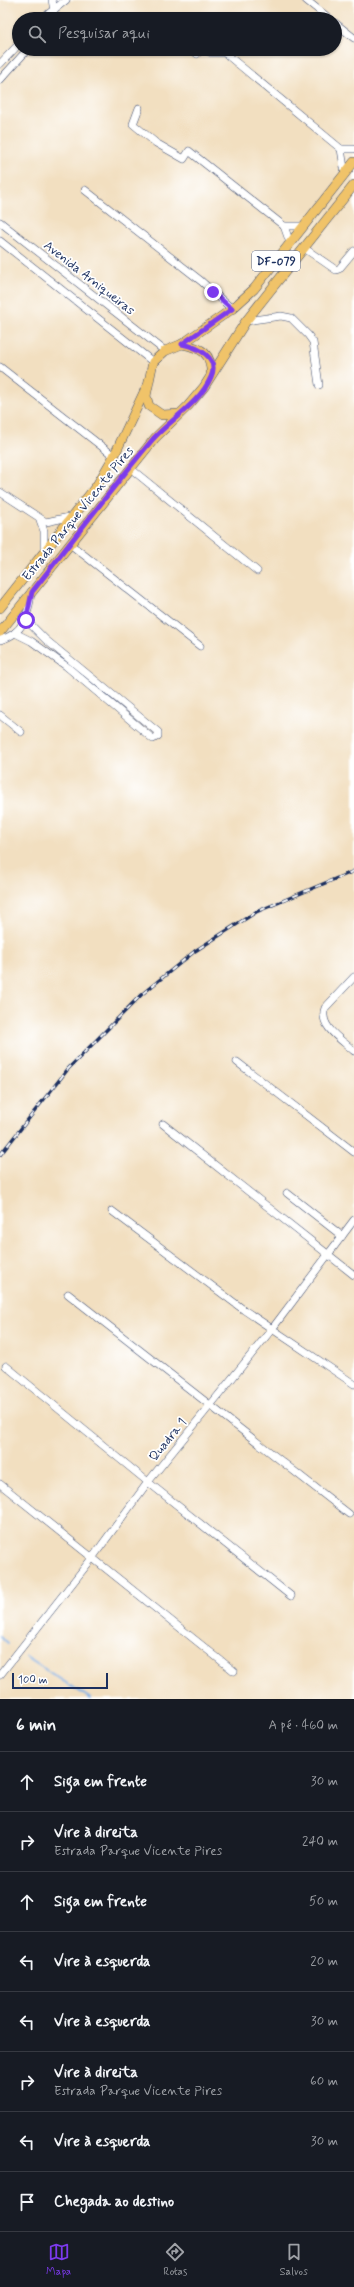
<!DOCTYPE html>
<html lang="pt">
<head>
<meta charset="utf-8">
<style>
  body { margin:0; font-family:Mynerve,sans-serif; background:#20242c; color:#f1f3f6 }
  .scale { position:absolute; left:12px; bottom:10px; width:96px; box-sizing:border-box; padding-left:4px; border:2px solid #1b2f5e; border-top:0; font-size:11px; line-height:14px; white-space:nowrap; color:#1b2f5e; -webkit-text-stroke:3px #fff; paint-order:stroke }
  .stop { position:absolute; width:12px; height:12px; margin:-9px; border:3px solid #7c3aed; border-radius:50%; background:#fff }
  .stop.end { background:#7c3aed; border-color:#fff; box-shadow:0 1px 4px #0008 }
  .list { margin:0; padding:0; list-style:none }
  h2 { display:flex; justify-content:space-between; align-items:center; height:52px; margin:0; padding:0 16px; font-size:17px }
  h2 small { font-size:13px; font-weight:400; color:#9ea1a6 }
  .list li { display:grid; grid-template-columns:26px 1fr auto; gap:12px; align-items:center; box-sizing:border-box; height:60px; padding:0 16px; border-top:1px solid #363941 }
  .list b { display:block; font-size:15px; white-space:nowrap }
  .list p { margin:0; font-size:13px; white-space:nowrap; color:#9ea1a6 }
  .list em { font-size:13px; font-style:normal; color:#9ea1a6 }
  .icon { flex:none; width:22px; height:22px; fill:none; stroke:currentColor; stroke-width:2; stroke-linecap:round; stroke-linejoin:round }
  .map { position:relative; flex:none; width:354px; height:1699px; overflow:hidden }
  .search { position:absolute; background:#171b24; box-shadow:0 1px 3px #0004; left:12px; right:12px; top:12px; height:44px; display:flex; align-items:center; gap:10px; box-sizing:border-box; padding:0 14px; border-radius:22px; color:#9ea1a6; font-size:15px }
  .sheet { height:532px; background:#171b24 }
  nav { display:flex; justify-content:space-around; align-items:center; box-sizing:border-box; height:56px; border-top:1px solid #363941; background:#171b24; font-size:11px; color:#9ea1a6 }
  nav a { display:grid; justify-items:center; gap:2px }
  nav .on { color:#7c3aed }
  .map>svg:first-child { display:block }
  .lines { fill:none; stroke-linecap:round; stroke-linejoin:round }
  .stream { stroke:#78afe7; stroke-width:2 }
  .minor-casing { stroke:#3b496d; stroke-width:8 }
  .major-casing { stroke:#3b496d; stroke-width:10 }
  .minor { stroke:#fff; stroke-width:7 }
  .major { stroke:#f0c369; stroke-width:9 }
  .rail-casing { stroke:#1b2f5e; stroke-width:3.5 }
  .rail { stroke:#fff; stroke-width:2; stroke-dasharray:6; stroke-linecap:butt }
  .route { stroke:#7c3aed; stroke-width:5 }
  .labels { text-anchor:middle; stroke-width:3.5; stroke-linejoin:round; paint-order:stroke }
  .shield { fill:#fff; stroke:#5f6d8e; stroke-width:1 }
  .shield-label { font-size:12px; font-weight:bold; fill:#1b2f5e }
  .street-label { font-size:13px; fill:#1b2f5e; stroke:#fff }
</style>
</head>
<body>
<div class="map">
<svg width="354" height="1699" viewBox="0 0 354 1699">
  <rect width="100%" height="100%" fill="#fff"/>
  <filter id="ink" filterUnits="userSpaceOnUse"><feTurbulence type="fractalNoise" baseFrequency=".025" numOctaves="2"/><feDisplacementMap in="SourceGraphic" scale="8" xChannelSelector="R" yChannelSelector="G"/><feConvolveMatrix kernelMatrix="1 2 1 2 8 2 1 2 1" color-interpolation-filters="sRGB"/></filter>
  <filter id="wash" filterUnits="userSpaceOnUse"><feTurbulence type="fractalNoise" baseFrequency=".012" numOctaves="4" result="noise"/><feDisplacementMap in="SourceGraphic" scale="16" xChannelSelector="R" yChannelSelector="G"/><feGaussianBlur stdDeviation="0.9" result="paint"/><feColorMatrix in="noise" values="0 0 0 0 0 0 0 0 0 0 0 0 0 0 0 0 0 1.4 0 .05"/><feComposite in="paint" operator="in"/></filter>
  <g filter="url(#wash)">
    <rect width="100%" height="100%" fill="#f2dfc0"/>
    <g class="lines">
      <g class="stream">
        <polyline points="0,1636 8,1643"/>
        <polyline points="26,1657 91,1699"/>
      </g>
    </g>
  </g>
  <g filter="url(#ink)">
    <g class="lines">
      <g class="minor-casing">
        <g id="minor">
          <polyline points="52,0 54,10 52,19"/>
          <polyline points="306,0 330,19"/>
          <polyline points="47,15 66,0"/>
          <polyline points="335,23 354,38"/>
          <polyline points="205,49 211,53 222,53"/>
          <polyline points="220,49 341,149 354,149"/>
          <polyline points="197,54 201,49"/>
          <polyline points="0,64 19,44"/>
          <polyline points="0,80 28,49"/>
          <polyline points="139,108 133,124 156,143 184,159 189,151 284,226 290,243"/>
          <polyline points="341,149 345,174"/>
          <polyline points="85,190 201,281 232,309"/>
          <polyline points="0,222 165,351"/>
          <polyline points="284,226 302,226"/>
          <polyline points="0,241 153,362"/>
          <polyline points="304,248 336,270 339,269 354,251"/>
          <polyline points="246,321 281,316 291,318 308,335 313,342 319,385"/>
          <polyline points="0,367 114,456"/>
          <polyline points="130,468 257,571"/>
          <polyline points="0,492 46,522 74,516"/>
          <polyline points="40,520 44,531 44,552"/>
          <polyline points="70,544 200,646"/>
          <polyline points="15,633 31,641 66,666 153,739 158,736 158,732 46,640 26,620"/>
          <path d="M0 640C24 634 29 613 31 592"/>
          <polyline points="0,715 21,732"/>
          <path d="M354 977 325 1008C318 1026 342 1040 354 1051"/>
          <polyline points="237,1062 354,1152"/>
          <polyline points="163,1124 354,1275"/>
          <polyline points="287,1193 342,1236"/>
          <polyline points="112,1211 244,1310 354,1384"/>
          <polyline points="68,1294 349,1514"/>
          <polyline points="6,1366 148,1482 291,1596"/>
          <polyline points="0,1484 234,1671"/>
          <polyline points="0,1675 93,1557 148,1482 272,1329 354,1220"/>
        </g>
      </g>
      <g class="major-casing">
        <g id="major">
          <path d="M182 344C202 348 212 353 211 375"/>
          <polyline points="179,414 162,415 149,406 146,396 153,362 165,351 182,344 232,309 254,289 354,162"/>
          <polyline points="0,608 97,485 114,456 146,388"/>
          <polyline points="0,632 155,438 188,406 204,387 246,321 354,185"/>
        </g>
      </g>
      <use href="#minor" class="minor"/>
      <use href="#major" class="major"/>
      <g class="rail-casing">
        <polyline id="rail" points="0,1155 68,1069 141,995 195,951 256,912 354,871"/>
      </g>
      <use href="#rail" class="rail"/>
    </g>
  </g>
  <g class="lines" filter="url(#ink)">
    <path class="route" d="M26 620 32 592C72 541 111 489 153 439 171 419 200 403 211 377 220 357 197 347 182 344L232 309 213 292"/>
  </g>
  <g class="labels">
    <rect class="shield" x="252" y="251" width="48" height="20" rx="3"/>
    <g class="shield-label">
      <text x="276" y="265">DF-079</text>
    </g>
    <g class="street-label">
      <text transform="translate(90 277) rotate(38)" y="5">Avenida Arniqueiras</text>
      <text transform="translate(77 513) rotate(-51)" y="5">Estrada Parque Vicente Pires</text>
      <text transform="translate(167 1439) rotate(-51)" y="5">Quadra 1</text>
    </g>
  </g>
</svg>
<div class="scale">100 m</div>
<div class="stop" style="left:26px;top:620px"></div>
<div class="stop end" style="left:213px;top:292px"></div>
<div class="search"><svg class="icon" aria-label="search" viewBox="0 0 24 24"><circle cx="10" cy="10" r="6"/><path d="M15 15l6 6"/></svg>Pesquisar aqui</div>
</div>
<section class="sheet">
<h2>6 min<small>A pé · 460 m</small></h2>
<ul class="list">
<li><svg class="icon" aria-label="ahead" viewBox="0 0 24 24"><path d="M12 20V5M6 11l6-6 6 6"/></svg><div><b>Siga em frente</b></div><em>30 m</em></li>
<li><svg class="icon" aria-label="right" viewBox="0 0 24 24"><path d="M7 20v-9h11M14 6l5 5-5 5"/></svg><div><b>Vire à direita</b><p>Estrada Parque Vicente Pires</p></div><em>240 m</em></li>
<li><svg class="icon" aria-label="ahead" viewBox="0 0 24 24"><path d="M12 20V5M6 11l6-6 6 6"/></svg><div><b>Siga em frente</b></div><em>50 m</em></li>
<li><svg class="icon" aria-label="left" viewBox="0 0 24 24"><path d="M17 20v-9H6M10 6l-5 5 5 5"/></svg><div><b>Vire à esquerda</b></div><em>20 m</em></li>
<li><svg class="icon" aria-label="left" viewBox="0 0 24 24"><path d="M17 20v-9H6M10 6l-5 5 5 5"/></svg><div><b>Vire à esquerda</b></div><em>30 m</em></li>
<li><svg class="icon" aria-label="right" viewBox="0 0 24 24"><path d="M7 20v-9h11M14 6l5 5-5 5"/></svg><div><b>Vire à direita</b><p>Estrada Parque Vicente Pires</p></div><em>60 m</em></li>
<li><svg class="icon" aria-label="left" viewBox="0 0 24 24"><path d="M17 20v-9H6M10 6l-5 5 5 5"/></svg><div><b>Vire à esquerda</b></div><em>30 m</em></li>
<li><svg class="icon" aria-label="arrive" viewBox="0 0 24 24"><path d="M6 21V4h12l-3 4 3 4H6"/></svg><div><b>Chegada ao destino</b></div></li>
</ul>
</section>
<nav>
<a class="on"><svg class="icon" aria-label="map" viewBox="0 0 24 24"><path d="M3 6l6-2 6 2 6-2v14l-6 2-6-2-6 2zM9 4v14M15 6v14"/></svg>Mapa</a>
<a><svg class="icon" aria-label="directions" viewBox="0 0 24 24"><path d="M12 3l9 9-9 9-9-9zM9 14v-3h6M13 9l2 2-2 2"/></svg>Rotas</a>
<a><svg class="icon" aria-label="saved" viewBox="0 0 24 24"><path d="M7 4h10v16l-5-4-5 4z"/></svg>Salvos</a>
</nav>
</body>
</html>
